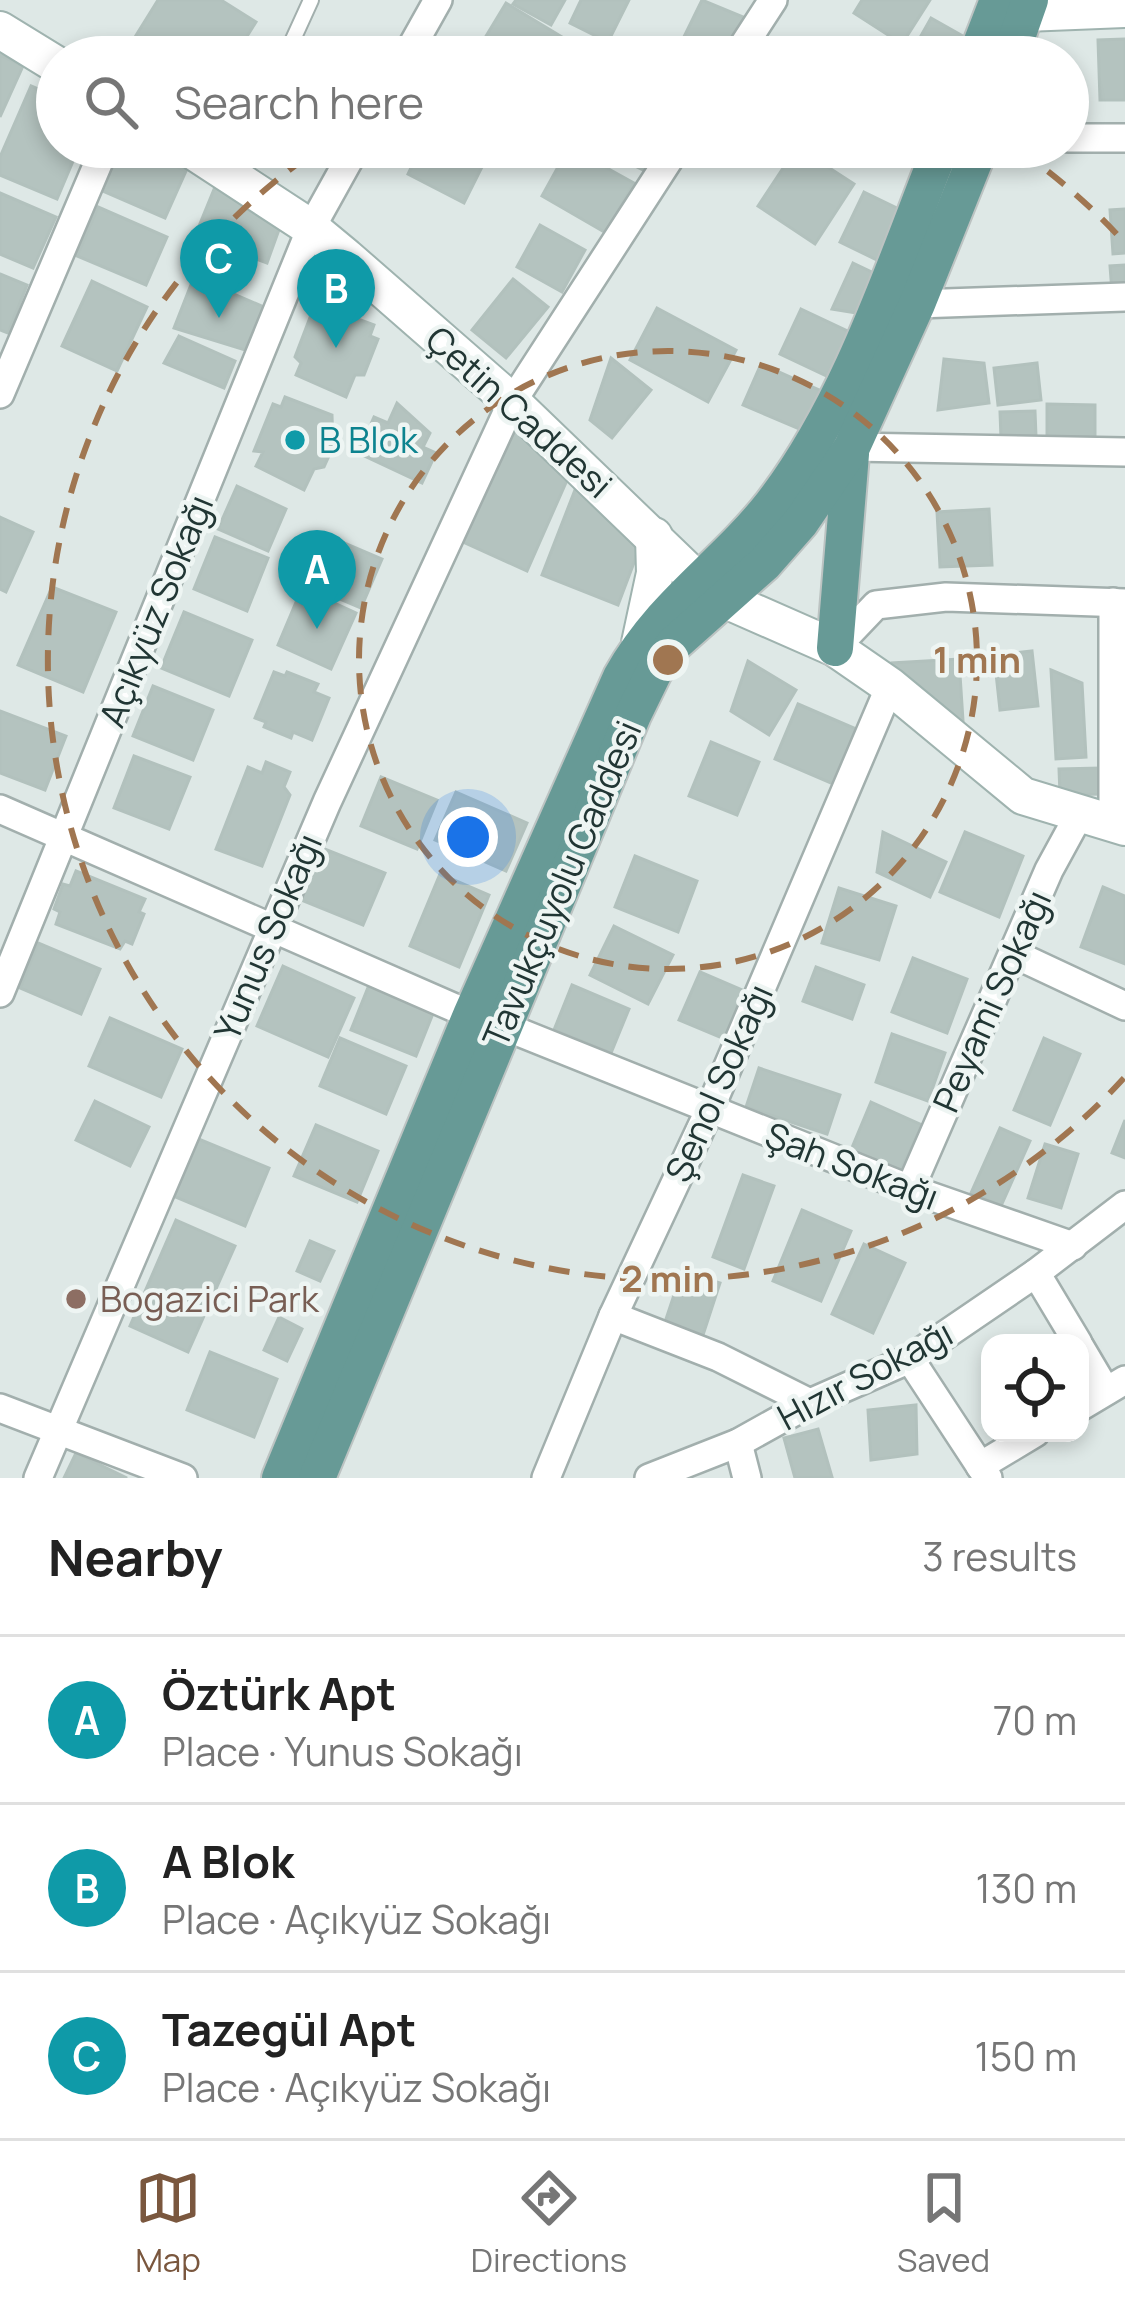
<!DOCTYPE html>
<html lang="en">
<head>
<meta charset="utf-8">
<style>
  body { margin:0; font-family:Manrope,sans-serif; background:#f6f6f6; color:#222 }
  .controls { position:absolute; right:36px; bottom:36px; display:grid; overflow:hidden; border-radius:24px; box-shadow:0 6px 18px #0003 }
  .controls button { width:108px; height:108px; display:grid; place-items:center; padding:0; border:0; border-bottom:3px solid #e0e0e0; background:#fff; color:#222; font:60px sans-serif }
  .you { position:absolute; left:468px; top:837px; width:42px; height:42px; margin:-30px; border:9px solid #fff; border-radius:50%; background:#1a73e8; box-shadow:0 0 0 18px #1a73e833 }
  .badge { display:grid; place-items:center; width:78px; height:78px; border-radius:50%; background:#7a573e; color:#fff; font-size:39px; font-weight:700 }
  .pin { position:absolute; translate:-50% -99px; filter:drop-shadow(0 3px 6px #0008) }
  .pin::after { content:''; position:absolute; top:63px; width:42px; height:36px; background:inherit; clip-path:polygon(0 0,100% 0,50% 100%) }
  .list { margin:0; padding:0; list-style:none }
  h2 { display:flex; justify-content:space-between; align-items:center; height:156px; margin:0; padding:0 48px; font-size:51px }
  h2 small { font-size:39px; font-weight:400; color:#767676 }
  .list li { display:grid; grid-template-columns:78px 1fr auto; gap:36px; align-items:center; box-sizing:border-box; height:168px; padding:0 48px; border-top:3px solid #e0e0e0 }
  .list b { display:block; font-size:45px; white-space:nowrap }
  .list p { margin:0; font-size:39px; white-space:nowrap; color:#767676 }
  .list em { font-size:39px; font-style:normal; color:#767676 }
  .icon { flex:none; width:66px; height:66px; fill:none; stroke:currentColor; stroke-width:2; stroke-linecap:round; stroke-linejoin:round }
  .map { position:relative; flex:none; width:1125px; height:1478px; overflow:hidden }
  .search { position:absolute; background:#fff; box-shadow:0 6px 18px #0003; left:36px; right:36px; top:36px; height:132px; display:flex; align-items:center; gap:30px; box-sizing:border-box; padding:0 42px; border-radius:66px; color:#767676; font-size:45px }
  .sheet { height:660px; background:#fff }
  nav { display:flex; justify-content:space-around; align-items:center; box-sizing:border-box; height:168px; border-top:3px solid #e0e0e0; background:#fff; font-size:33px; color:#767676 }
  nav a { display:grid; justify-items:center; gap:6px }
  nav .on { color:#7a573e }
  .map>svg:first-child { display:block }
  .building { fill:#b4c3bf; stroke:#b2c1bd; stroke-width:3 }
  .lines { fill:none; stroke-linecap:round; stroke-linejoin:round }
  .lane-casing { stroke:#a2afad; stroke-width:18 }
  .street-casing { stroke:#a2afad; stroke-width:32 }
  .secondary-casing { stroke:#9fb3af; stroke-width:40 }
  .primary-casing { stroke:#bcc3c2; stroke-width:40 }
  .lane { stroke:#fff; stroke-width:14 }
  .street { stroke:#fff; stroke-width:27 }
  .secondary { stroke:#fff; stroke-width:36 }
  .primary { stroke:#679a96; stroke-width:36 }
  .ring { fill:none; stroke:#a07651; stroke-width:6; stroke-dasharray:21 15 }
  .culture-dot { fill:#0f9aa8; stroke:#eef5f3; stroke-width:4.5 }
  .education-dot { fill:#8d6e63; stroke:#eef5f3; stroke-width:4.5 }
  .labels { text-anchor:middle; stroke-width:9; stroke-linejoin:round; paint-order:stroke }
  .street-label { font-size:36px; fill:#213634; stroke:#eef5f3 }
  .culture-label { font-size:36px; fill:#0d838f; stroke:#eef5f3; text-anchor:start }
  .education-label { font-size:36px; fill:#785e54; stroke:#eef5f3; text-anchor:start }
  .centre { fill:#a07651; stroke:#eef5f3; stroke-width:6 }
  .ring-label { font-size:36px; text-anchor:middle; font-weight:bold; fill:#a07651; stroke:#eef5f3; stroke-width:9; stroke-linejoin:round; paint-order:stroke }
</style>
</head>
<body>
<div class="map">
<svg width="1125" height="1478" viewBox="0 0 1125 1478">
  <rect width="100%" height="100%" fill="#dee8e6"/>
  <g class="building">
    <polygon points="158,0 221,0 256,22 234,57 166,57 135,37"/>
    <polygon points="516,0 565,0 551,25 513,4"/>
    <polygon points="581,0 629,0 608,42 570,23"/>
    <polygon points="702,0 748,19 729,57 684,57 676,53"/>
    <polygon points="862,0 930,0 902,44 854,13"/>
    <polygon points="506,3 562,37 550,57 474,56"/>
    <polygon points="931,18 970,40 960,57 909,57"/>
    <polygon points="1125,39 1125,100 1100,100 1098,40"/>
    <polygon points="301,41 330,57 292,57"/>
    <polygon points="0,55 23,66 0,117"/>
    <polygon points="31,86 57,97 57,147 79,147 57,199 0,175 0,157"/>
    <polygon points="117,147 132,147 186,171 165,218 98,189"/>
    <polygon points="421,147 463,147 486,159 464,203 408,174"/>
    <polygon points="569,147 634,183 606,233 542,196"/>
    <polygon points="597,147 661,147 649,173"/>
    <polygon points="797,147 854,184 815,244 758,206"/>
    <polygon points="217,182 281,224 267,263 195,236"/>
    <polygon points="864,192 907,213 883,263 840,242"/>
    <polygon points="0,193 56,217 33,268 0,254"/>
    <polygon points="98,207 167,237 146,285 77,256"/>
    <polygon points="1125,209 1125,253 1113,254 1110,210"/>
    <polygon points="540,225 585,250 562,292 517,267"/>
    <polygon points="853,263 880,276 863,314 832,309"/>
    <polygon points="1125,265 1125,291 1112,292 1110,266"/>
    <polygon points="0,274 27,285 8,333 0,330"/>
    <polygon points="194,277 264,307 245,350 174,328"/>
    <polygon points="513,279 548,307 506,358 472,330"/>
    <polygon points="92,281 147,307 117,371 62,346"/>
    <polygon points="325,307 374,325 370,336 378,339 364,375 355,375 346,397 296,375 301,363 295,357 311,315 320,318"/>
    <polygon points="657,308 736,350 708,402 630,360"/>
    <polygon points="801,309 856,335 835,380 780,354"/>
    <polygon points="179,336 235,361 224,388 164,363"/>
    <polygon points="611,358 651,390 612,438 590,420"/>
    <polygon points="944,359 984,363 989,403 938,410"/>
    <polygon points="1037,363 1041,400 998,405 994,368"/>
    <polygon points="761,364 826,393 809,433 743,405"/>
    <polygon points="285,397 332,415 333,447 324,467 314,469 304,490 256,466 263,452 254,451 273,404 281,407"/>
    <polygon points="397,403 430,433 423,447 436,453 422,483 358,453 374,417 388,423"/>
    <polygon points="1047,404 1095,405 1095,441 1047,441"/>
    <polygon points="1035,411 1036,436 1001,438 1000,412"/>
    <polygon points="517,420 568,478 527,571 463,542"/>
    <polygon points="580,477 641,544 618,605 542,575"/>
    <polygon points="237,486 286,509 268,551 218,529"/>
    <polygon points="989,509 992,565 940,567 937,512"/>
    <polygon points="0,517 33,532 6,592 0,589"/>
    <polygon points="215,537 268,558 247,611 194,589"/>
    <polygon points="330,537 382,559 361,608 309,586"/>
    <polygon points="52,587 116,612 83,692 18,665"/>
    <polygon points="302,588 356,613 331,669 278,645"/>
    <polygon points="184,612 252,640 229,696 161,668"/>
    <polygon points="1032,651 1038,706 1000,710 994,655"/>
    <polygon points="959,659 964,736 894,684 892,663"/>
    <polygon points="748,661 796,690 769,735 731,711"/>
    <polygon points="1051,670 1082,683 1086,757 1056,759"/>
    <polygon points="274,672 285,676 287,672 318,684 314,692 329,698 312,740 293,732 291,738 264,727 266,722 255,718"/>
    <polygon points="153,686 213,710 193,760 133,736"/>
    <polygon points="798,704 861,731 838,786 775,759"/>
    <polygon points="0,711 66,736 45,790 0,773"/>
    <polygon points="711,742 759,762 737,815 689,796"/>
    <polygon points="134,756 190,777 169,829 114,808"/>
    <polygon points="266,762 290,772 284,787 290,795 262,866 216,849 248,767 262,773"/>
    <polygon points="1100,768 1101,794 1060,795 1059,769"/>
    <polygon points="381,777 437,800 417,849 361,826"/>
    <polygon points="456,792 527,823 506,871 435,840"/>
    <polygon points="883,832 946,862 930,897 877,872"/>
    <polygon points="965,832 1023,856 999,917 940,892"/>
    <polygon points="322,848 385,873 363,925 301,900"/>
    <polygon points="635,856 697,881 678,932 615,907"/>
    <polygon points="76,871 145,899 139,912 144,914 132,944 125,941 120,949 56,924 60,912 54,909 63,884 70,886"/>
    <polygon points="440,874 489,895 459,967 410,946"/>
    <polygon points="1103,887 1125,896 1125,964 1081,947"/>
    <polygon points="839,888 896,906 879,960 822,943"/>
    <polygon points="614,926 673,955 648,1004 590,975"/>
    <polygon points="38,943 100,969 81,1014 20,988"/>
    <polygon points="913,958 967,979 947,1033 892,1012"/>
    <polygon points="283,966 354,998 328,1057 257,1026"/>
    <polygon points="816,967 864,985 852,1019 803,1001"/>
    <polygon points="700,972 747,992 727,1040 679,1020"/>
    <polygon points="369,985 434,1011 416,1056 351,1030"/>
    <polygon points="572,985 629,1009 611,1053 554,1030"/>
    <polygon points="110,1018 182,1049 161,1097 89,1066"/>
    <polygon points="892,1034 945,1053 928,1101 876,1082"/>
    <polygon points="340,1038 406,1066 386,1114 320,1086"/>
    <polygon points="1044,1038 1080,1054 1050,1125 1014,1110"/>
    <polygon points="759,1068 840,1095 827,1134 746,1107"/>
    <polygon points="95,1101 149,1127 130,1166 76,1140"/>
    <polygon points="871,1102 922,1125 900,1172 851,1150"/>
    <polygon points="1125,1120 1125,1158 1112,1153"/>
    <polygon points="316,1125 378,1151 357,1202 294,1176"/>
    <polygon points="1000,1128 1030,1141 1001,1206 971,1193"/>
    <polygon points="196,1138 269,1168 245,1226 173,1196"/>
    <polygon points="1045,1144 1078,1154 1061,1208 1028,1198"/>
    <polygon points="743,1175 774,1186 744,1269 713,1257"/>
    <polygon points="802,1210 851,1231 821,1301 773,1281"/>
    <polygon points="176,1220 235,1246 188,1352 130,1326"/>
    <polygon points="310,1241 334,1251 320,1281 297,1271"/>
    <polygon points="864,1244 905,1263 873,1333 832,1314"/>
    <polygon points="682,1271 720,1283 701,1341 663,1328"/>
    <polygon points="279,1317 302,1329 287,1361 264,1350"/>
    <polygon points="210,1352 277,1379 254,1437 187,1410"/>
    <polygon points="916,1405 917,1454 871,1460 868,1410"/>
    <polygon points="818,1429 832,1477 795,1478 784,1438"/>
    <polygon points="76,1453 127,1478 64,1478"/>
  </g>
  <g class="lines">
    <g class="lane-casing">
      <g id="lane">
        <polyline points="285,57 311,0"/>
        <polyline points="230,175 243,147"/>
      </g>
    </g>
    <g class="street-casing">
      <g id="street">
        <polyline points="406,57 438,0"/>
        <polyline points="736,57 773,0"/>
        <polyline points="1068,138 1125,138"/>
        <polyline points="917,304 1125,297"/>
        <polyline points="0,394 105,147"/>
        <polyline points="852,447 1125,452"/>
        <polyline points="835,648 876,605 946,597 1125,603"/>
        <polyline points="0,809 471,1015"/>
        <polyline points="1113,824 1113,602"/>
        <polyline points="1014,954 1125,1006"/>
        <polyline points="0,993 311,228 356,147"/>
        <polyline points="501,1025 910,1189 1073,1246"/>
        <polyline points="910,1189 1049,870 1079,815"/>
        <polyline points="1036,1273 1078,1343"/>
        <polyline points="613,1316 718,1357 810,1403"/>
        <polyline points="1080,1347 1106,1391"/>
        <polyline points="910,1359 988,1478"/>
        <polyline points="1080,1407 1125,1380"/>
        <polyline points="0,1408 183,1478"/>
        <polyline points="738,1443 747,1478"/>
        <polyline points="980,1466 1035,1433"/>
        <polyline points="38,1478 327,802 512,402 677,147"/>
        <polyline points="546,1478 613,1316 709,1111 890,686"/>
        <polyline points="649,1478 738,1443 810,1403 910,1359 1036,1273 1125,1205"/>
      </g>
    </g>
    <g class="secondary-casing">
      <g id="secondary">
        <polyline points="1025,13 1125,9"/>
        <polyline points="0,30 57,65"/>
        <polyline points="187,147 311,228 346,257 512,402 698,581 728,601 835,648 890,686 1023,796 1125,827"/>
        <polyline points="640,643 655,573 654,536"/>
      </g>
    </g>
    <g class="primary-casing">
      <g id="primary">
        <polyline points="976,57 998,0"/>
        <polyline points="1010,57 1030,0"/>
        <polyline points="835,648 851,454"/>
        <path d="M280 1478 471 1015 621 677C663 602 722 568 772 504 850 403 894 265 941 147"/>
        <polyline points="317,1478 633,715 654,672 674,644 764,564 801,522 852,447 917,304 980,147"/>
      </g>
    </g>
    <use href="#lane" class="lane"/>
    <use href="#street" class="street"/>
    <use href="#secondary" class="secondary"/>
    <use href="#primary" class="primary"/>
  </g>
  <g class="ring">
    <circle cx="668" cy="660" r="309"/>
    <path d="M1124 1078A619 619 0 1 1 317 150M529 57A619 619 0 0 1 807 57M1019 150A619 619 0 0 1 1124 242"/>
  </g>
  <circle class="culture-dot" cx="295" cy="440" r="12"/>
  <circle class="education-dot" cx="76" cy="1299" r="12"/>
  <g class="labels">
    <g class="street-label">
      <text transform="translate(519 412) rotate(42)" y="13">Çetin Caddesi</text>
      <text transform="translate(156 611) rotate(-68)" y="13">Açıkyüz Sokağı</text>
      <text transform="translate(562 884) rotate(-67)" y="13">Tavukçuyolu Caddesi</text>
      <text transform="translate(268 937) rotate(-67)" y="13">Yunus Sokağı</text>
      <text transform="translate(992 1001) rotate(-66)" y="13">Peyami Sokağı</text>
      <text transform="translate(719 1083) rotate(-66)" y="13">Şenol Sokağı</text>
      <text transform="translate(852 1166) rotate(21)" y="13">Şah Sokağı</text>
      <text transform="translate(865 1375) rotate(-28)" y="13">Hızır Sokağı</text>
    </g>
    <g class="culture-label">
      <text x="319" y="453">B Blok</text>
    </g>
    <g class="education-label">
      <text x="100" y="1312">Bogazici Park</text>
    </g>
  </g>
  <circle cx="668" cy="660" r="18" class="centre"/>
  <g class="ring-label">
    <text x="977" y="673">1 min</text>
    <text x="668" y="1292">2 min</text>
  </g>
</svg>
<div class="controls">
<button><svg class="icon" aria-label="locate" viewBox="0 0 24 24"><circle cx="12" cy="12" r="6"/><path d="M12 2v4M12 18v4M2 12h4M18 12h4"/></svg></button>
</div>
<div class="you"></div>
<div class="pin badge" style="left:317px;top:629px;background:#0f9aa8">A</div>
<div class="pin badge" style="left:336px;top:348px;background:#0f9aa8">B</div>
<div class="pin badge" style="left:219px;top:318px;background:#0f9aa8">C</div>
<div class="search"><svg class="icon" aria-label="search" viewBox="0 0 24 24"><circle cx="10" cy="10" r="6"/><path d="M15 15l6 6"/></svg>Search here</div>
</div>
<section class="sheet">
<h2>Nearby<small>3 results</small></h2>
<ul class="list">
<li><span class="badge" style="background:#0f9aa8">A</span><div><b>Öztürk Apt</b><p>Place · Yunus Sokağı</p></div><em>70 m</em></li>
<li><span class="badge" style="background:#0f9aa8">B</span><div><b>A Blok</b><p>Place · Açıkyüz Sokağı</p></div><em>130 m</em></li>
<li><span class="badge" style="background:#0f9aa8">C</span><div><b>Tazegül Apt</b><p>Place · Açıkyüz Sokağı</p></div><em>150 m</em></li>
</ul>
</section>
<nav>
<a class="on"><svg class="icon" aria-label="map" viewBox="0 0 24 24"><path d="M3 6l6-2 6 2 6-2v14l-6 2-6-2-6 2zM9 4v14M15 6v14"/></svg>Map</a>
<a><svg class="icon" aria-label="directions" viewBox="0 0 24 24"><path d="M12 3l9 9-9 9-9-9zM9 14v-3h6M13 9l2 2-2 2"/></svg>Directions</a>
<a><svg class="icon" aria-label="saved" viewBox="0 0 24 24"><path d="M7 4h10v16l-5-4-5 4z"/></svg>Saved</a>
</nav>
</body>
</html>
